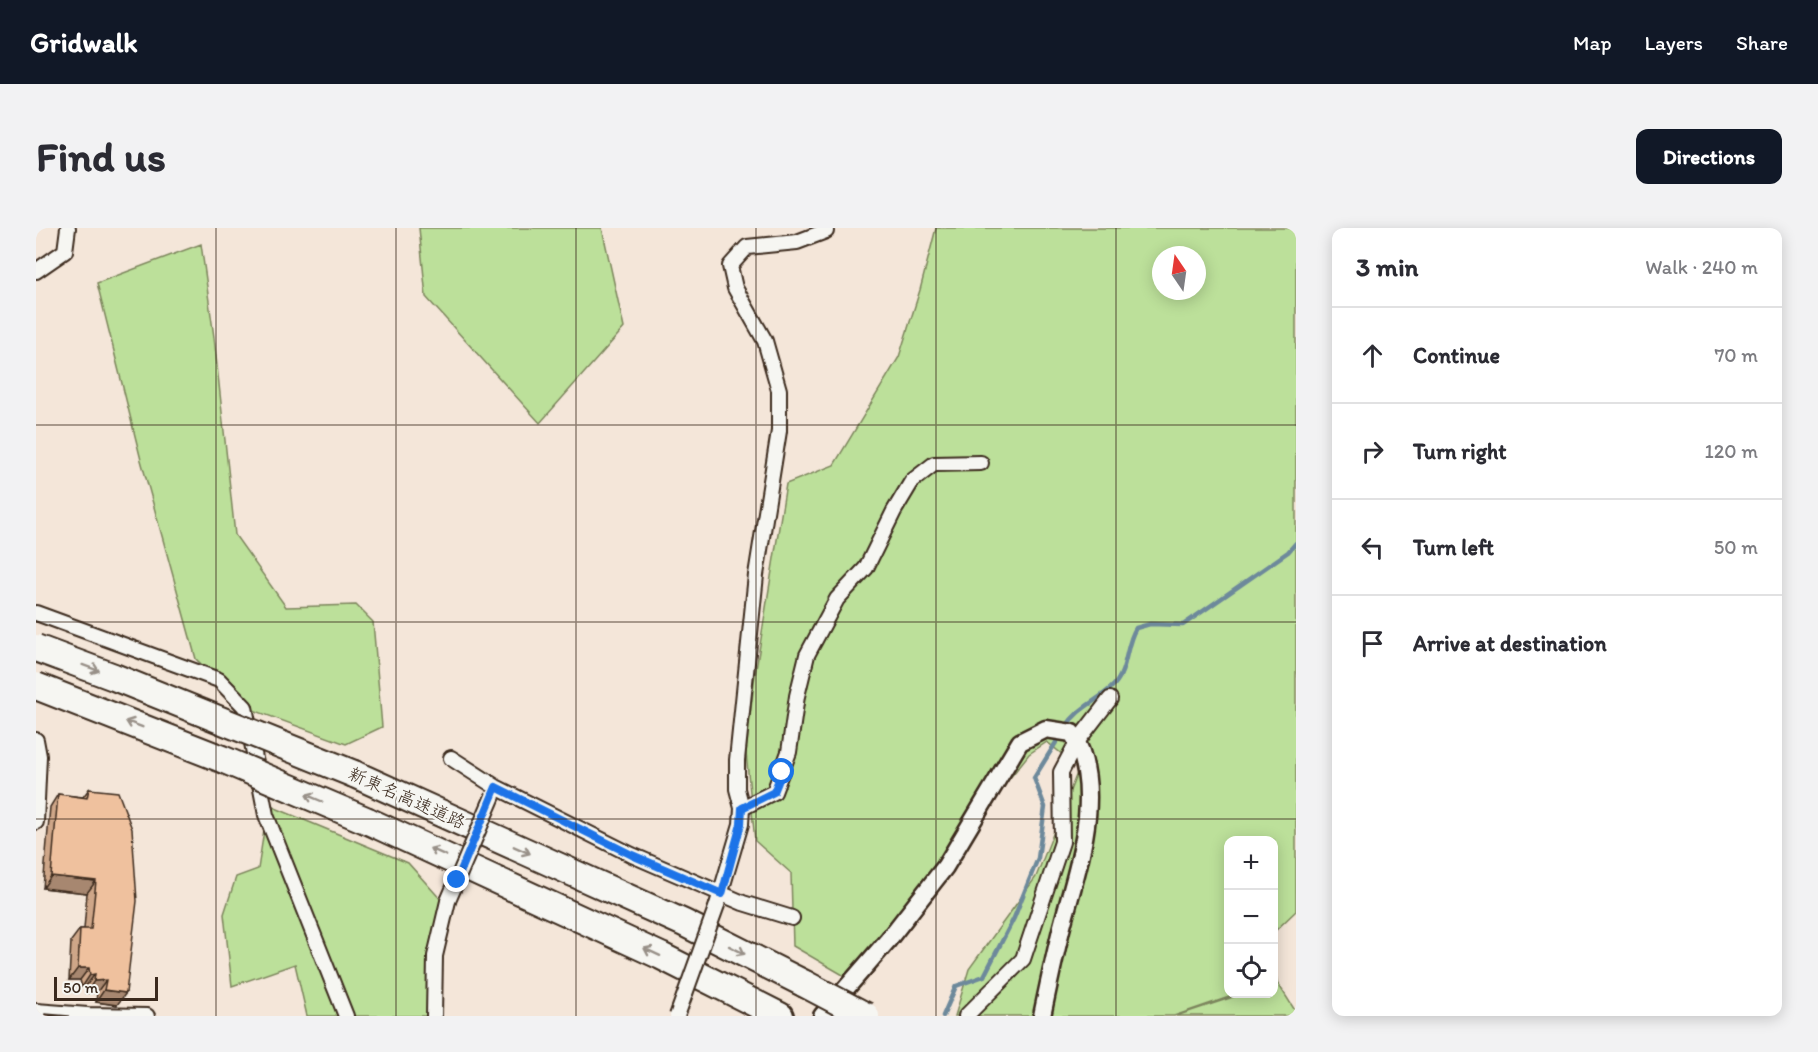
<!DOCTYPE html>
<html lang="en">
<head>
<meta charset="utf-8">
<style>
  body { margin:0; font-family:Itim,"Klee One",sans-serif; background:#f2f2f3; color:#2b2b33 }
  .controls { position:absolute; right:18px; bottom:18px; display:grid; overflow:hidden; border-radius:12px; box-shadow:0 3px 15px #0003 }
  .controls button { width:54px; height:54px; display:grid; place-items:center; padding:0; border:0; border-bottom:2px solid #e1e1e2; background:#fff; color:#2b2b33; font:30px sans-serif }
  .compass { position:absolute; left:1116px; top:18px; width:54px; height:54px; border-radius:50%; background:#fff; box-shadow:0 3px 15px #0003; rotate:347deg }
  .scale { position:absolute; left:18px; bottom:15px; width:104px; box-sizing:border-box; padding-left:6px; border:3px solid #3b2a1e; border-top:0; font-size:16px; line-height:21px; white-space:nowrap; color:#3b2a1e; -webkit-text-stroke:4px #f6f6f2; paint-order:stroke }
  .stop { position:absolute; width:18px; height:18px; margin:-14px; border:4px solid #1a73e8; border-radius:50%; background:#fff }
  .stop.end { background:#1a73e8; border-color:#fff; box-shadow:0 2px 6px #0008 }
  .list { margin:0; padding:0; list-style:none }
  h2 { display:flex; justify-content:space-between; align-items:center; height:78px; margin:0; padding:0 24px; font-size:26px }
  h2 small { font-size:20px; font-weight:400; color:#7c7c81 }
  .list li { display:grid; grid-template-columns:39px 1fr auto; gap:18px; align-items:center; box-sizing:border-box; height:96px; padding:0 24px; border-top:2px solid #e1e1e2 }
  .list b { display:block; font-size:22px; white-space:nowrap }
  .list em { font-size:20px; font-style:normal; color:#7c7c81 }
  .icon { flex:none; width:33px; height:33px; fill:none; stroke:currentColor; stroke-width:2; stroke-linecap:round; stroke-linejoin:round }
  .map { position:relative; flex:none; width:1260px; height:788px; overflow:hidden; border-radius:12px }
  header { display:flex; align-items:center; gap:36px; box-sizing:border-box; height:84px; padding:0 30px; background:#111827; color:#fff }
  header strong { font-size:28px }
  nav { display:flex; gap:33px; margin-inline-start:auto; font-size:21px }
  .intro { display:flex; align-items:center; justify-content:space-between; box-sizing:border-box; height:144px; padding:0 36px }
  h1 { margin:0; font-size:42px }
  .button { padding:15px 27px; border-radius:12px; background:#111827; color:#fff; font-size:21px; font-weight:700 }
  main { display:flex; gap:36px; padding:0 36px }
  aside { flex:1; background:#fff; border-radius:12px; box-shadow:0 3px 15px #0003 }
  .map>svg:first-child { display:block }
  .green { fill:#bce09a; stroke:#7c855c; stroke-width:1.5; fill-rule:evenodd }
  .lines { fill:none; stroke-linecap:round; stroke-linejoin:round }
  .stream { stroke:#6d899b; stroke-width:4.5 }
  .minor-casing { stroke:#3b2a1e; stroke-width:18 }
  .tertiary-casing { stroke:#3b2a1e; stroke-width:21 }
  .motorway-casing { stroke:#3b2a1e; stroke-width:30 }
  .minor { stroke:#f6f6f2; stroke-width:14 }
  .tertiary { stroke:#f6f6f2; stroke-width:16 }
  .motorway { stroke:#f6f6f2; stroke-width:26 }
  .minor-bridge-casing { stroke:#3b2a1e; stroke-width:18; stroke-linecap:butt }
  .motorway-bridge-casing { stroke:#3b2a1e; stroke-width:30; stroke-linecap:butt }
  .minor-bridge { stroke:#f6f6f2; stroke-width:14 }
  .motorway-bridge { stroke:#f6f6f2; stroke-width:26 }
  .wall { fill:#cea688; stroke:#3b2a1e; stroke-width:1.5 }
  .shaded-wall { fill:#a7876f; stroke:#3b2a1e; stroke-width:1.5 }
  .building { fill:#efc19e; stroke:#3b2a1e; stroke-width:1.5 }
  .oneway { stroke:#989088 }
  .route { stroke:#1a73e8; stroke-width:8 }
  .grid { fill:none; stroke:#3b2a1e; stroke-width:1.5; stroke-opacity:0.55 }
  .labels { text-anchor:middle; stroke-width:5; stroke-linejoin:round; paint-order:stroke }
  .street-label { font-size:18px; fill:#3b2a1e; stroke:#f6f6f2 }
</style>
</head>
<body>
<header>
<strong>Gridwalk</strong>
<nav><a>Map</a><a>Layers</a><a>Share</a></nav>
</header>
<div class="intro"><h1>Find us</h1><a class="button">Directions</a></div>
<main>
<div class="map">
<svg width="1260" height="788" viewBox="0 0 1260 788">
  <rect width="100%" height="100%" fill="#f4e6d9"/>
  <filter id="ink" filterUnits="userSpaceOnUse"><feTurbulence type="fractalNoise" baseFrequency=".0167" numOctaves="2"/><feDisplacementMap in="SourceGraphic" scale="12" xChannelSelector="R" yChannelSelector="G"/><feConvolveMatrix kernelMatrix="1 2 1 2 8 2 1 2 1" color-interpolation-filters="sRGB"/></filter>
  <g filter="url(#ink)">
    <g class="green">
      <polygon points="383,0 566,0 588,100 504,195 390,69"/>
      <path d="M900 0H1260V683L1238 704V612H1192V766H1202L1138 788H919L933 741 1000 649 1043 540 1011 514 993 526 816 749 807 747 757 718 755 645 719 613 710 525 718 454 750 256 798 237 863 129 884 62ZM1125 27H1161V63H1125Z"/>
      <polygon points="165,16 178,109 199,307 250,379 320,377 337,394 346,499 310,516 209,479 160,431 105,232 61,55"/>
      <polygon points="232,577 372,635 407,674 402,788 271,788 259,736 196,758 188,686 200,649 222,641"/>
      <polygon points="1238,733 1241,754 1260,784 1260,788 1140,788 1206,766 1238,766"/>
    </g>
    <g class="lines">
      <g class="stream">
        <path d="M1029 500C1043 478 1061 474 1078 457 1092 442 1089 417 1100 400L1114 396 1147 397 1252 324 1260 315"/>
        <polyline points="907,788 920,758 948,748 978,690 1002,630 1009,579 998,550 1024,508"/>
      </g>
      <g class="minor-casing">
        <g id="minor">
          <polyline points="0,43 29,23 32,0"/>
          <polyline points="0,385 183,452 209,479 230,587 310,788"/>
          <polyline points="0,512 3,528 0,594"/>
          <polyline points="415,530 460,559 596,627 707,675 756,690"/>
          <polyline points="706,580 738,564 753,524 761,468 771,427 801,371 830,340 858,283 876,253 898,236 945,235"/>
          <polyline points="681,677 705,596 706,580 701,561 701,532 720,347 743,203 743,162 729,113 699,60 694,38 711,19 761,14 790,3 790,0"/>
          <polyline points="0,783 52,787 111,788"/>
          <polyline points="398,788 399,728 412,673"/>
          <polyline points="930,788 987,731 1026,614 1025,544 1041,514 1074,471"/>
        </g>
      </g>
      <g class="tertiary-casing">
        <path id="tertiary" d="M786 788 852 712 909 639 984 514 1010 501 1036 505C1071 562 1040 643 1025 702 1018 731 1012 759 1006 788"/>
      </g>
      <g class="motorway-casing">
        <g id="motorway">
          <polyline points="318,546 648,695 769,756"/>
          <polyline points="332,593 625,728 744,788"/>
        </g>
      </g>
      <use href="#minor" class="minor"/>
      <use href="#tertiary" class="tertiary"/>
      <use href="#motorway" class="motorway"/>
      <g class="minor-bridge-casing">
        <g id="minor-bridge">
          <polyline points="412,673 457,568"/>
          <polyline points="641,788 681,677"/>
        </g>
      </g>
      <g class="motorway-bridge-casing">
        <g id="motorway-bridge">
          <polyline points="0,420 78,449 318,546"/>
          <polyline points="0,458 186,531 332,593"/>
          <polyline points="769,756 830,788"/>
        </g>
      </g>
      <use href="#minor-bridge" class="minor-bridge"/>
      <use href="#motorway-bridge" class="motorway-bridge"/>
    </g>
    <polygon class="wall" points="53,561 81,777 60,774 61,764 50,765 50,758 46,759 44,752 33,752 35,713 44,701 48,701 51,665 7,660 14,579 22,566 47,569"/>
    <g class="shaded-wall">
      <polygon points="15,648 60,653 51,665 7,660"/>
      <polygon points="42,740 53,740 44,752 33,752"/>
      <polygon points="59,746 50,758 46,759 54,747"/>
      <polygon points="70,752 61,764 50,765 58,753"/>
      <polygon points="68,762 90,765 81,777 60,774"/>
    </g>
    <g class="building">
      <polygon points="53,561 82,564 96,601 101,673 90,765 68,762 70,752 58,753 59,746 54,747 53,740 42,740 44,701 55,701 60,653 15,648 22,566 51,570"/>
      <polygon points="9,786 33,788 9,788"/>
    </g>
    <defs><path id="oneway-shaft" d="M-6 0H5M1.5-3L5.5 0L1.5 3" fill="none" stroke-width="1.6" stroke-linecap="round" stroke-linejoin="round" transform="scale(1.5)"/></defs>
    <g class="oneway">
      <use href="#oneway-shaft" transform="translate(55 440) rotate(20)"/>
      <use href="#oneway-shaft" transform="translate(98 496) rotate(-159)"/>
      <use href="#oneway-shaft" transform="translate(278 570) rotate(-157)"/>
      <use href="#oneway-shaft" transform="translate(486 622) rotate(24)"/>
      <use href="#oneway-shaft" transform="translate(402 624) rotate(-156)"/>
      <use href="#oneway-shaft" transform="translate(701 722) rotate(27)"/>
      <use href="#oneway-shaft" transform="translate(616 724) rotate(-155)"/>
    </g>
  </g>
  <g class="lines" filter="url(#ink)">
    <polyline class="route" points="421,652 460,559 596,627 686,666 705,596 706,580 738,564 746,544"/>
  </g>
  <path class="grid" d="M180 0V788M360 0V788M540 0V788M720 0V788M900 0V788M1080 0V788M0 197H1260M0 394H1260M0 591H1260"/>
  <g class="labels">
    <g class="street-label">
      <text transform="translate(371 570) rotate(24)" y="6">新東名高速道路</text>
    </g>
  </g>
</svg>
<div class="controls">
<button>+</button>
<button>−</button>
<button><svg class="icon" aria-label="locate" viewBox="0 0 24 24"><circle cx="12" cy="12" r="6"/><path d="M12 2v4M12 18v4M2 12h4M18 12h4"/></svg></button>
</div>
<svg class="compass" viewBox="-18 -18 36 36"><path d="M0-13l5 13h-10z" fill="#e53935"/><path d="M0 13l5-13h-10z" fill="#7c7c81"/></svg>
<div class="scale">50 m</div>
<div class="stop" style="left:746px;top:544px"></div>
<div class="stop end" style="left:421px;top:652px"></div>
</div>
<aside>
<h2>3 min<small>Walk · 240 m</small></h2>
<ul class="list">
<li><svg class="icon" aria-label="ahead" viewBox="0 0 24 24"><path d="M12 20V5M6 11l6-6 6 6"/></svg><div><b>Continue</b></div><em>70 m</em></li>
<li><svg class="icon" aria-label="right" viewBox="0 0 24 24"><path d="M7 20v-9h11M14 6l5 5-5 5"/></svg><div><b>Turn right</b></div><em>120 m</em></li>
<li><svg class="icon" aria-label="left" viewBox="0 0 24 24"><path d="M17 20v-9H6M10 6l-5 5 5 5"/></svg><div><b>Turn left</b></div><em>50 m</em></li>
<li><svg class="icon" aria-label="arrive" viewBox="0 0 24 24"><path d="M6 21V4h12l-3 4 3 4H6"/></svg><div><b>Arrive at destination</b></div></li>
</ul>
</aside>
</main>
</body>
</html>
